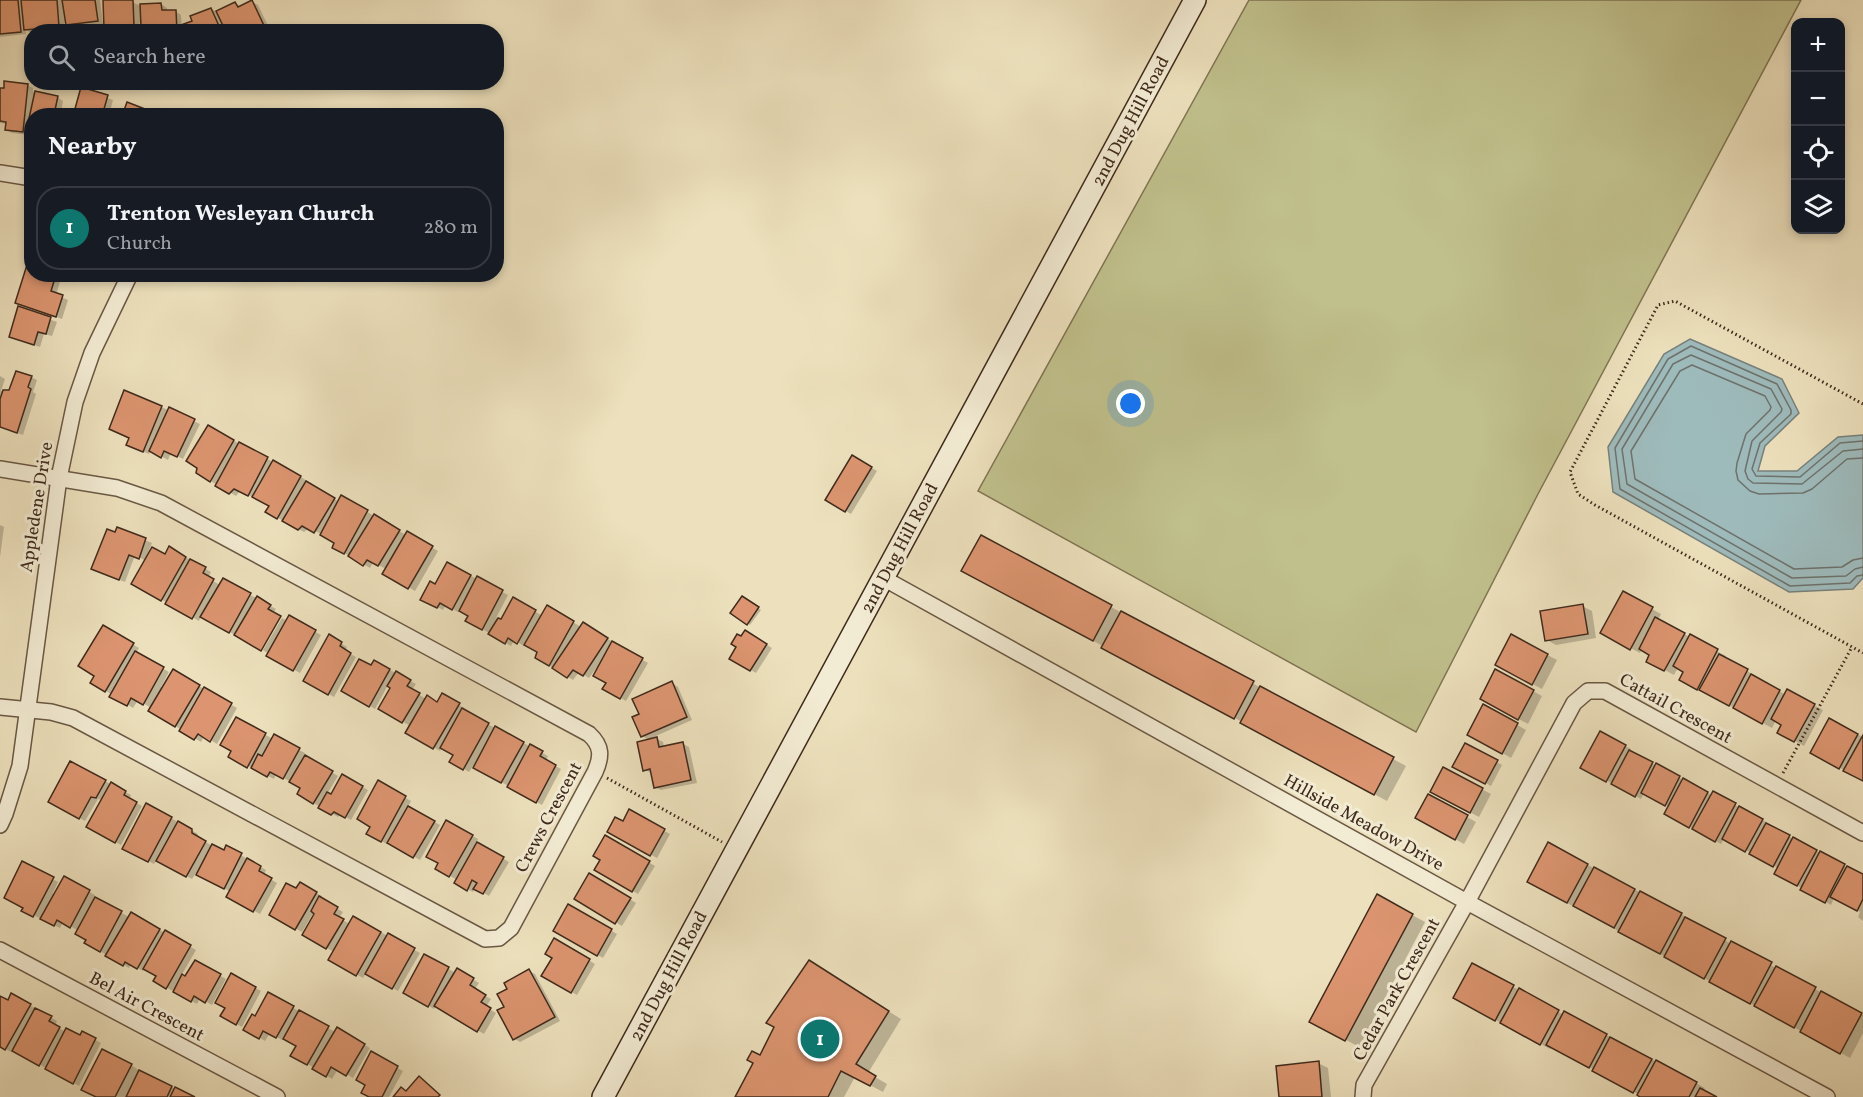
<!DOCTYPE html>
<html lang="en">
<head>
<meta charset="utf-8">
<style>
  body { margin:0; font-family:Vollkorn,serif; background:#242831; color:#f1f3f6 }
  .controls { position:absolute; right:18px; top:18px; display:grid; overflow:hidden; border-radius:12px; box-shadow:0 3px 9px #0003 }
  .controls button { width:54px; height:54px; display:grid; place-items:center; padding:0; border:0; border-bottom:2px solid #363941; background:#171b24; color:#f1f3f6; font:30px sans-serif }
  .you { position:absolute; left:1131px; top:404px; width:21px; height:21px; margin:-15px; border:4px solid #fff; border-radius:50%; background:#1a73e8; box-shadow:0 0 0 9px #1a73e833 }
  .badge { display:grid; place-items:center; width:39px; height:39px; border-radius:50%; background:#0f766e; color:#fff; font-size:20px; font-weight:700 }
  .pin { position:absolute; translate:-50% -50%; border:3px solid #fff; box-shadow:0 2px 6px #0006 }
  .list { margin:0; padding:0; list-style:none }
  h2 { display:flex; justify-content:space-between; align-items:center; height:78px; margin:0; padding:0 24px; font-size:26px }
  h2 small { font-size:20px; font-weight:400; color:#9ea1a6 }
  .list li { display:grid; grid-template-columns:39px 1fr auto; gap:18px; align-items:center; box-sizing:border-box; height:84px; margin:0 12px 12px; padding:0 12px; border:2px solid #363941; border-radius:24px }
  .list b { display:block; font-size:22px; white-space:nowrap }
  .list p { margin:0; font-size:20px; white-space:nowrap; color:#9ea1a6 }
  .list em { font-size:20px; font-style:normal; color:#9ea1a6 }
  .icon { flex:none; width:33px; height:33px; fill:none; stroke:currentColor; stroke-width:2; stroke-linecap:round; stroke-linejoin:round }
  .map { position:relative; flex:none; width:1863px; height:1097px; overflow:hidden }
  .search { position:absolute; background:#171b24; box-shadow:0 3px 9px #0003; left:24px; top:24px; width:480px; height:66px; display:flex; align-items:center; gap:15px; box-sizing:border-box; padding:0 21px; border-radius:24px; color:#9ea1a6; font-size:22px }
  .panel { position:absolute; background:#171b24; box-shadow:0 3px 9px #0003; left:24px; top:108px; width:480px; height:174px; border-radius:24px }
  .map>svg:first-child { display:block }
  .green { fill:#c0c08c; stroke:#807554; stroke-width:1.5 }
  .water { fill:#9ebbbc; stroke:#78817c; stroke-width:1.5 }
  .shadow { fill:#0003 }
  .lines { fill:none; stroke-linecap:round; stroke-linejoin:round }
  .shore { stroke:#6e726c; stroke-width:1.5 }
  .building { fill:#dc9570; stroke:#3f2a1c; stroke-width:1.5 }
  .street-casing { stroke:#6a5844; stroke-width:18 }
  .secondary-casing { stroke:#3f2a1c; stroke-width:24 }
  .path { stroke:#3f2a1c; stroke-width:3; stroke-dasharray:1.5 3; stroke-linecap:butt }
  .street { stroke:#f3ecd4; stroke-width:15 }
  .secondary { stroke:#f3ecd4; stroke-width:21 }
  .labels { text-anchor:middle; stroke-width:6; stroke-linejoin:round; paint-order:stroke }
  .street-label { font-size:18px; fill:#3f2a1c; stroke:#f3ecd4 }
</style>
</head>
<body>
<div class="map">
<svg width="1863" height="1097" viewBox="0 0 1863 1097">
  <rect width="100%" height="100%" fill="#ede1bd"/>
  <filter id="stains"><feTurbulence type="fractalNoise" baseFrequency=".00333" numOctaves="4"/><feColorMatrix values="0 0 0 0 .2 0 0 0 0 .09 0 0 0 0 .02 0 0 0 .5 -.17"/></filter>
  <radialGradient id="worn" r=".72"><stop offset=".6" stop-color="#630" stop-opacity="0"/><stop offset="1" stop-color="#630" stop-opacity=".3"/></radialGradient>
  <polygon class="green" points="1249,0 1801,0 1538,494 1416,732 978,491"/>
  <polygon class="water" points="1690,339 1782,379 1799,413 1765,446 1758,471 1797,471 1838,437 1863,435 1863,578 1853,589 1789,592 1613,492 1608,447 1664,354"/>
  <g class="shadow">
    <polygon points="0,0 100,0 103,24 73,28 64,23 65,30 31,33 26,30 26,34 0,37"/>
    <polygon points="104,0 127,0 141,6 161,4 167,8 167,11 175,11 181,15 182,32 148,32 148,28 139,23 140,29 112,30 106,27"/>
    <polygon points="252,2 258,5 271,32 227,32 226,29 219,32 185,32 193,22 211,9 217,12 235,4 241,7"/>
    <polygon points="27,85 33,88 33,92 57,97 63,101 61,112 70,116 32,116 29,135 12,133 7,130 7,124 0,123 0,89"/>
    <polygon points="82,89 113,100 109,116 74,116"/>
    <polygon points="32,274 55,279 60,282 56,295 68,300 62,319 17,302"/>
    <polygon points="19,308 57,322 52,336 44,334 40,347 17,339"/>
    <polygon points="0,376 5,379 1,391 10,392 31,377 37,380 33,392 36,394 23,435 0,427"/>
    <polygon points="161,407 200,424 183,459 171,453 168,460 151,451 149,454 134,448"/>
    <polygon points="208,427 301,477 339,502 342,497 406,535 407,533 438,551 415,591 384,573 386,569 373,562 370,568 334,547 336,543 321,534 309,528 304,532 267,512 271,506 240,491 236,496 197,473"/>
    <polygon points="853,457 877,471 851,514 827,500"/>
    <polygon points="0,525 4,527 0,557"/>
    <polygon points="118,529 152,543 146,557 165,556 170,548 211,572 208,578 220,585 223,580 276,609 273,613 235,635 201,616 199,621 133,583 146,561 133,554 131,556 134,558 125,582 99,572"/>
    <polygon points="981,537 1406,766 1387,801 976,577"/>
    <polygon points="448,564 508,595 496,618 502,621 514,600 543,616 548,607 581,627 583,624 648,663 626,701 605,689 608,683 597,667 589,678 579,672 573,680 537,658 538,651 525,644 524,646 514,640 511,646 467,620 470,615 459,609 458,612 446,605 443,610 422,599 436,586"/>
    <polygon points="1623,593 1661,614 1658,620 1726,656 1725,659 1756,676 1755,678 1786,695 1788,691 1823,710 1804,746 1779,732 1783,724 1776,720 1772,728 1681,680 1685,672 1678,668 1674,675 1648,661 1651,654 1642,649 1640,653 1602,633"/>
    <polygon points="742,598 761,610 750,625 732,613"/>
    <polygon points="1582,606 1592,611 1596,638 1556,645 1547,640"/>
    <polygon points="289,617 321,635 300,673 268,656 269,654 263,650 282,618 287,621"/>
    <polygon points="103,627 139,648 136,653 169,672 161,687 163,688 173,671 237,708 217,744 204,736 201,742 150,710 151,708 138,700 133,708 92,682 96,675"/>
    <polygon points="746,632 772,648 756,673 731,658"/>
    <polygon points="329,636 347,647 345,651 356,657 334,697 305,680"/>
    <polygon points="1512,636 1557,660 1542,689 1497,665"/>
    <polygon points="375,662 416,684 412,690 426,699 438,704 442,695 464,708 463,711 548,756 546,761 561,769 542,805 473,766 469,772 451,761 455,754 442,747 440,751 407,732 410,726 380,708 392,688 388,685 375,709 343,690 371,667"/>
    <polygon points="1496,671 1542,696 1528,724 1482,699"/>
    <polygon points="672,683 678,687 692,720 649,739 657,739 663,742 664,748 683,744 689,747 697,783 661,790 655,787 653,773 644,770 649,740 642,736 641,715"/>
    <polygon points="1484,706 1526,730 1511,758 1469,734"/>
    <polygon points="237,719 273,739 274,736 299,750 305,753 304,756 338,776 327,794 331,796 343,776 368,790 351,820 341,814 338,817 320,807 299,794 302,788 276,774 274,779 230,757 233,751"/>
    <polygon points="1829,720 1863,737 1863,780 1821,758"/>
    <polygon points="1601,733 1631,749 1630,752 1712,795 1735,805 1768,823 1767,825 1863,876 1863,921 1858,917 1860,912 1834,898 1831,905 1776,873 1778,868 1752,853 1724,839 1721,844 1672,817 1669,807 1644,793 1641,799 1582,767"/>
    <polygon points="1465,745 1502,765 1491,786 1454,766"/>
    <polygon points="71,763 131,795 129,799 142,806 121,845 88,827 103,800 98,799 85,821 50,802"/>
    <polygon points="1444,769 1491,794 1479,817 1432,792"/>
    <polygon points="379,783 411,801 408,807 440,825 420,860 388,842 387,844 368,834 372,826"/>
    <polygon points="1429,796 1476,822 1464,844 1417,818"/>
    <polygon points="630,812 670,834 657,858 609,832 624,823"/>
    <polygon points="171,818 198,834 197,837 211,845 224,852 227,847 266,870 264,875 277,883 260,914 228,896 231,892 196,873 192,879 157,860 154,864 124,848"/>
    <polygon points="447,822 478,839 476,843 509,862 489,896 475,888 473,892 456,883 457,880 437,868 440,863"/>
    <polygon points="605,837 655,866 638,894 596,869 602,859"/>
    <polygon points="1548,844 1681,914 1690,919 1689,921 1863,1015 1863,1033 1850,1058 1538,887"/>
    <polygon points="23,863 58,882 53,893 55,895 64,878 95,895 94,898 129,917 131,914 196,950 181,976 186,978 195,962 226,979 212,1005 200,998 197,1004 173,991 155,981 158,975 145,968 143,971 131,964 129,968 86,943 88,940 79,931 63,922 60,928 23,910"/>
    <polygon points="590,875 636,903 622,926 576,898"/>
    <polygon points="300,884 322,896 321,899 343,912 339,918 350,924 354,918 420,953 398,991 366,973 363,978 330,959 334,952 304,935 317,913 314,912 302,932 271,915 296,890"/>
    <polygon points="569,906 617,934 603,958 555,931"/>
    <polygon points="1412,915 1425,922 1359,1047 1324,1028"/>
    <polygon points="555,940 595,964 577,995 543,976 554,958"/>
    <polygon points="424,956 456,973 458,970 479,983 474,990 491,999 486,1007 496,1013 484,1034 436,1006 434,1009 405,992"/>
    <polygon points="1473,965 1564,1015 1565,1013 1696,1083 1705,1088 1703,1091 1714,1097 1643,1097 1552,1046 1550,1049 1464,1003"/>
    <polygon points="822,970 901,1019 868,1073 887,1084 883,1092 855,1077 844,1097 736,1097 760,1057"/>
    <polygon points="529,971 535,974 560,1021 520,1042 515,1039 506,1007 509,989"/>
    <polygon points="231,975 261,991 242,1027 222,1016 227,1008"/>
    <polygon points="269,994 335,1032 337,1029 370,1048 353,1078 338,1069 332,1079 293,1055 298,1045 284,1037 282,1040 270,1033 265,1041 245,1029 255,1018"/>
    <polygon points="12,995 57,1021 55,1026 66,1032 81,1037 83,1033 101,1043 79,1086 13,1050 11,1052 0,1046 0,999 8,1002"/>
    <polygon points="372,1053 403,1071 389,1097 372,1097 367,1084"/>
    <polygon points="1318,1063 1328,1068 1331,1097 1281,1097"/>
    <polygon points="131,1065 140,1071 192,1097 98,1097"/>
  </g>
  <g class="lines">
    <g class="shore">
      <polyline points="1863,441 1840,443 1800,477 1756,476 1752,469 1760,443 1791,414 1791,410 1777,384 1691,346 1668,359 1615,448 1620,489 1790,586 1850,583 1857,576 1863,575"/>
      <polyline points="1863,449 1843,451 1802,484 1753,483 1748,479 1745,471 1752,441 1781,412 1782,409 1771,389 1691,355 1673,364 1622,449 1627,484 1792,578 1846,576 1855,569 1863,567"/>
      <polyline points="1863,458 1847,459 1812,489 1803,493 1759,494 1750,491 1738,480 1736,471 1737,463 1746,434 1770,410 1771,407 1765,396 1692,365 1680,371 1631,451 1635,479 1794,569 1842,567 1853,560 1863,558"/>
    </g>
  </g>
  <g class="building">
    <polygon points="0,0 18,0 21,32 0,34"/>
    <polygon points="21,0 57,0 59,27 24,30"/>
    <polygon points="62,0 95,0 98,21 66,25"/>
    <polygon points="103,0 133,0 134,26 104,28"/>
    <polygon points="252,0 267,32 226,32 216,11 235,2 238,7"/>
    <polygon points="161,3 162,10 176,10 177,32 147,32 147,27 141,26 140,4"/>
    <polygon points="211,8 219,26 214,28 215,32 183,32 181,25 192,21 190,16"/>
    <polygon points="4,81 28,84 23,132 5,130 6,122 0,121 0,88 4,88"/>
    <polygon points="81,87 108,95 102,116 73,116"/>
    <polygon points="35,91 58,96 55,110 67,112 67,116 32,116 32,133 26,132"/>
    <polygon points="127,102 150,111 148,116 122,116"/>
    <polygon points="26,268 32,270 32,274 45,274 55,278 51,291 63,295 56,317 15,303"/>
    <polygon points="18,306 51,317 46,334 38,332 34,345 9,337"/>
    <polygon points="16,371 32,376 28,387 31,389 17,433 0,427 0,399 3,390 9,390"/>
    <polygon points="124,390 162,406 143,452 126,445 129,438 109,429"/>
    <polygon points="169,407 195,419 177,457 164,451 161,458 149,451"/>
    <polygon points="208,425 234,440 210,482 196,473 197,468 186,461"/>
    <polygon points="239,442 268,457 248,496 234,489 229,494 215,486"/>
    <polygon points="852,455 872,467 845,512 825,500"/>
    <polygon points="273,460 301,476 277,519 265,512 269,506 252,497"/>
    <polygon points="306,481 335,498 314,533 302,526 298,530 282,521"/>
    <polygon points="341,495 368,510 344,554 332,548 334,543 320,535"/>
    <polygon points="374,514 400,530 378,566 367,560 363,566 348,556"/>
    <polygon points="117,527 146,538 139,559 129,555 119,580 91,569 107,529 115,532"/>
    <polygon points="407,531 433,546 408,589 382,574"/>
    <polygon points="981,535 1112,605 1093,641 961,571"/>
    <polygon points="169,546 186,557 161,601 131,584 152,547 165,554"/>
    <polygon points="190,559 206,567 203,573 214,579 192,619 165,604"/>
    <polygon points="447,562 471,575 452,610 440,603 437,608 420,600 430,581 435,584"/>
    <polygon points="477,576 503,590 482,630 465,621 468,616 459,611"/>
    <polygon points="223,578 251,593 229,633 200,617"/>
    <polygon points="1623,591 1653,607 1630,650 1600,633"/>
    <polygon points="257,596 271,605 268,609 281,616 261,651 234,635"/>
    <polygon points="742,596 759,607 747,625 730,613"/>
    <polygon points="513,597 536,610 517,644 508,638 505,644 488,634 498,618 501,619"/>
    <polygon points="1583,604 1588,634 1545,641 1540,611"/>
    <polygon points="547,605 574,621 549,666 535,658 537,652 524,645"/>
    <polygon points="1121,611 1254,681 1234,719 1101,648"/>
    <polygon points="289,615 316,630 293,671 266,656"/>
    <polygon points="1655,617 1685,633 1664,671 1646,662 1649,655 1639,649"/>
    <polygon points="583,622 608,638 583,676 573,670 567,678 552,668"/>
    <polygon points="103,625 134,643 105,692 90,683 94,676 78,666"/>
    <polygon points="745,630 767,644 750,671 729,659 736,647 731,644 737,634 741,636"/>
    <polygon points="329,634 342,642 340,646 351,653 328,695 303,681"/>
    <polygon points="1511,634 1548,654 1532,685 1495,665"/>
    <polygon points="1690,634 1718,649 1697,690 1679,680 1683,672 1673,666"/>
    <polygon points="612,641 643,658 620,699 602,689 606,683 593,676"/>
    <polygon points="135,651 164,667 143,705 131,698 127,706 109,697"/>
    <polygon points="1719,654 1748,669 1729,706 1699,690"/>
    <polygon points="359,659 371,665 374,660 390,669 369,707 341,691"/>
    <polygon points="173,669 200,685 175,727 148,711"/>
    <polygon points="1495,669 1534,690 1518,720 1480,699"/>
    <polygon points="396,671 411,680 407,686 420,693 402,723 378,709 390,688 387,686"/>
    <polygon points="1751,674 1780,690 1762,724 1733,708"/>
    <polygon points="672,681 687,717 641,737 632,717 639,714 632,699"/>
    <polygon points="1260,686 1394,757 1374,795 1240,723"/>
    <polygon points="204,687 232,703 210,742 198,734 194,740 179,731"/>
    <polygon points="1787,689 1815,704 1794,742 1777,733 1781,725 1771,719"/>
    <polygon points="442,693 460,703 433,749 405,733 427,695 437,702"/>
    <polygon points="1483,704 1518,723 1502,754 1467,735"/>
    <polygon points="462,708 489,723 463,770 449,762 453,755 440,748"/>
    <polygon points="236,717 266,733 247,768 228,757 231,751 220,745"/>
    <polygon points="1829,718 1858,734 1839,769 1810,753"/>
    <polygon points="495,726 524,742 501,783 473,768"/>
    <polygon points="1600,731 1626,745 1606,782 1580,768"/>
    <polygon points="274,734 300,748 283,779 270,772 267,777 251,768 258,754 262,756"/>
    <polygon points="1863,735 1863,781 1843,771"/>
    <polygon points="657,737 659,747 683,742 691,780 654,788 650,769 643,771 637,742"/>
    <polygon points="1465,743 1498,760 1485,784 1452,767"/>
    <polygon points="530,744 543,751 540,756 556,765 536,803 507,787"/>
    <polygon points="1629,750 1653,762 1635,797 1611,784"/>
    <polygon points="305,755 333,771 313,804 297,794 300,788 289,782"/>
    <polygon points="70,761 106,780 96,798 91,797 79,819 48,802"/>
    <polygon points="1656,763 1680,776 1665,806 1641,793"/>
    <polygon points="1443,767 1483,788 1470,813 1430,792"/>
    <polygon points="342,774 363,786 345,818 334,812 331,815 318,808 327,792 331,794"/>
    <polygon points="1683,778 1708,792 1689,828 1664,814"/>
    <polygon points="378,780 406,796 381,842 366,834 370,827 357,819"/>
    <polygon points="111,782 126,791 124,795 137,802 115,843 86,827"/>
    <polygon points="1713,791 1736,803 1715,842 1692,829"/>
    <polygon points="1428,794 1468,815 1455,840 1415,818"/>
    <polygon points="146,803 172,817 148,862 122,849"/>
    <polygon points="408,806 435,821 413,858 387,843"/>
    <polygon points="1739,806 1763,819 1745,852 1722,839"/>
    <polygon points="629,809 665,829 650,856 607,832 615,817 623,821"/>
    <polygon points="446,820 473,835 449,877 435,869 438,863 426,857"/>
    <polygon points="178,821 192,829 192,833 206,841 186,877 156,861"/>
    <polygon points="1766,823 1790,835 1773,867 1749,854"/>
    <polygon points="605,835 650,861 632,892 594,870 600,860 593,856"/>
    <polygon points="1793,837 1817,850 1797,886 1774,874"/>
    <polygon points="477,842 504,857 483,894 473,889 477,883 472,880 467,891 454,883"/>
    <polygon points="1548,842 1588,864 1567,903 1527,882"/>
    <polygon points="212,844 224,850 226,845 242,853 224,889 196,875"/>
    <polygon points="1820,851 1845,864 1825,903 1800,890"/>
    <polygon points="247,858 261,866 259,871 272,878 253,912 226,897"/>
    <polygon points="22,861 54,877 33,917 21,911 23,908 4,898"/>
    <polygon points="1847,866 1863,874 1863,899 1857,911 1830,897"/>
    <polygon points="1594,867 1635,889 1614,928 1573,906"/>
    <polygon points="589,873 631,898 615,924 574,899"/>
    <polygon points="64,876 90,890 70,928 57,920 54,926 40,919"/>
    <polygon points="300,882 317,892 295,930 269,915 286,883 296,888"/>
    <polygon points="1640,891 1682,913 1660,954 1618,932"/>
    <polygon points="1377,894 1413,914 1345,1041 1309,1022"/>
    <polygon points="319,896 338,907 334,914 344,919 326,949 302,935 314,914 311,911"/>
    <polygon points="95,897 122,911 100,952 84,943 86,940 75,934"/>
    <polygon points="568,904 612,929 597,956 553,931"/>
    <polygon points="131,912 160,929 137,969 125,962 123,966 105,956"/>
    <polygon points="353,916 381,932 356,976 328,960"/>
    <polygon points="1685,917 1726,938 1704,979 1664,957"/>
    <polygon points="165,930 191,945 166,989 153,981 156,976 143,969"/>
    <polygon points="388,933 415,948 392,989 365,974"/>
    <polygon points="554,938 590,959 571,993 541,976 552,958 545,954"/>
    <polygon points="1731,941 1772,962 1750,1004 1709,982"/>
    <polygon points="424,954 449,967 428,1007 403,993"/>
    <polygon points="195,960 221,974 205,1003 194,996 191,1002 173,992 182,974 185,976"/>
    <polygon points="809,960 889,1011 856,1064 876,1076 870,1086 841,1071 828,1097 735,1097 753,1063 747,1060 752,1051 760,1055 774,1027 766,1023"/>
    <polygon points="1472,963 1514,985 1495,1021 1453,998"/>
    <polygon points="1776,966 1816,987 1794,1028 1754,1006"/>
    <polygon points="457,968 474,978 470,985 486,995 481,1002 491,1008 477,1032 434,1006"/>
    <polygon points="529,969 555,1017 513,1040 497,1010 504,1007 497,994 507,989 504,983"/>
    <polygon points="231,973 256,987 236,1025 220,1016 225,1008 215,1003"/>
    <polygon points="1519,988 1559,1010 1540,1045 1500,1023"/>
    <polygon points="1821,991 1862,1013 1840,1054 1800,1032"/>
    <polygon points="268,992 294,1006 276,1038 263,1031 259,1039 243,1030 252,1014 255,1016"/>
    <polygon points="11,993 31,1004 5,1050 0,1047 0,996 8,1000"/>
    <polygon points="35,1008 52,1016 49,1021 60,1027 39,1066 12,1051"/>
    <polygon points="299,1010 329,1026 307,1065 290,1056 296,1046 283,1039"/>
    <polygon points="1564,1011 1607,1034 1589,1068 1546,1045"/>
    <polygon points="337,1027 365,1044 346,1076 331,1067 326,1077 312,1069"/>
    <polygon points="66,1028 80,1035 82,1031 96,1038 73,1084 45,1069"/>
    <polygon points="1610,1037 1652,1059 1633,1093 1592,1071"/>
    <polygon points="102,1049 132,1064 115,1097 96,1097 81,1090"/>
    <polygon points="371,1051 398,1066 382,1097 369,1097 361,1093 365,1085 356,1080"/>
    <polygon points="1656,1060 1697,1082 1689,1097 1640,1097 1637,1095"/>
    <polygon points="1319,1061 1322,1097 1279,1097 1276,1066"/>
    <polygon points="139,1070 172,1086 167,1097 126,1097"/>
    <polygon points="419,1076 440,1095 438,1097 393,1097 401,1087 406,1091"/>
    <polygon points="175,1087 195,1097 170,1097"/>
    <polygon points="1700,1088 1717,1097 1695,1097"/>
  </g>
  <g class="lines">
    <g class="street-casing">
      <g id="street">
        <polyline points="0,173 32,178"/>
        <path d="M0 469 117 488 161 503 589 734C602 746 602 756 595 772L511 928 499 938 485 939 73 718 51 712 0 707"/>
        <polyline points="883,578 1467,902 1827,1097"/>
        <polyline points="0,825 5,814 20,766 59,478 75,402 92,353 130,274"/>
        <polyline points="0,950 277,1097"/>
        <polyline points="1363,1097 1364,1085 1467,902 1574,703 1588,691 1605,691 1863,833"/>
      </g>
    </g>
    <g class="secondary-casing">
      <polyline id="secondary" points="603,1097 1195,0"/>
    </g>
    <g class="path">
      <polyline points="1863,404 1675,301 1658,305 1570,472 1578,494 1595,505 1863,653"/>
      <polyline points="1783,773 1852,647"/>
      <polyline points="607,778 722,842"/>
    </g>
    <use href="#street" class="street"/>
    <use href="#secondary" class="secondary"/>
  </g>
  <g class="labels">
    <g class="street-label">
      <text transform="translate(1130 121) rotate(-62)" y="6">2nd Dug Hill Road</text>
      <text transform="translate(36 507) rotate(-81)" y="6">Appledene Drive</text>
      <text transform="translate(899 548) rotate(-62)" y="6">2nd Dug Hill Road</text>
      <text transform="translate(1676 708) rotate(29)" y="6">Cattail Crescent</text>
      <text transform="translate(548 817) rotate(-62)" y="6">Crews Crescent</text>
      <text transform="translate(1364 822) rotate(29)" y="6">Hillside Meadow Drive</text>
      <text transform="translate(668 976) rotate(-62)" y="6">2nd Dug Hill Road</text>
      <text transform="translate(1396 989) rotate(-61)" y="6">Cedar Park Crescent</text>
      <text transform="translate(147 1006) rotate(28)" y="6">Bel Air Crescent</text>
    </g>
  </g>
  <rect width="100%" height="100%" filter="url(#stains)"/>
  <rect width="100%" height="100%" fill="url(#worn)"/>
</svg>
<div class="controls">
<button>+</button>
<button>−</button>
<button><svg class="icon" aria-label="locate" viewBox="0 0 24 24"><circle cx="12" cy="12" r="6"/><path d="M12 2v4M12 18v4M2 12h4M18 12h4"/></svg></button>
<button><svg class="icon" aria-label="layers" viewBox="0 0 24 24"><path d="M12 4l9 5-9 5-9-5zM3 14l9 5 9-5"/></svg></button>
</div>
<div class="you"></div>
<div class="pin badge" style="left:820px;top:1039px">1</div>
<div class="search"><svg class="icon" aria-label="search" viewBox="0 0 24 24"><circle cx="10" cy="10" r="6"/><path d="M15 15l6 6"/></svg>Search here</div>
<section class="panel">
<h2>Nearby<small></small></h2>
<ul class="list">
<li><span class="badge">1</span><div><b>Trenton Wesleyan Church</b><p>Church</p></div><em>280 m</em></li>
</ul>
</section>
</div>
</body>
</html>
